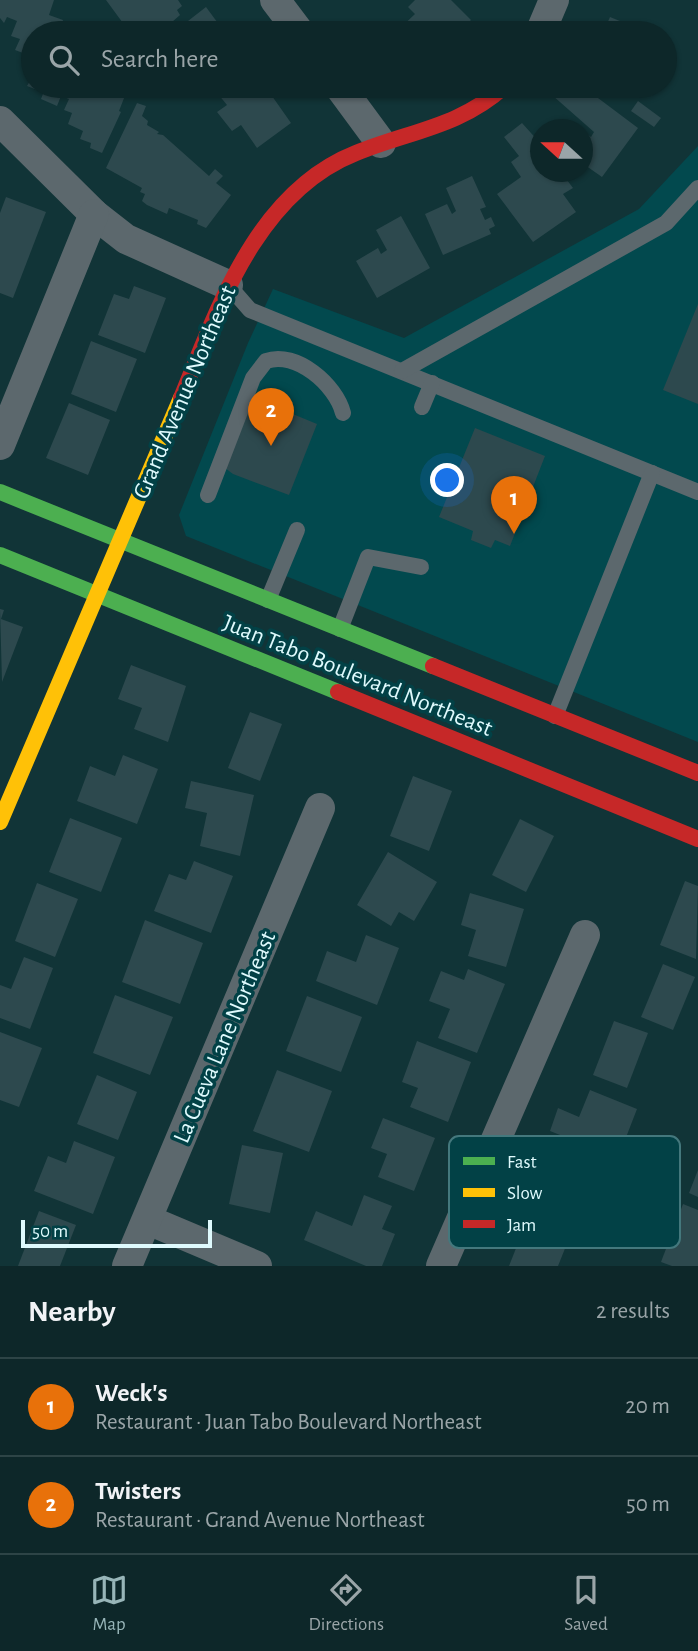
<!DOCTYPE html>
<html lang="en">
<head>
<meta charset="utf-8">
<style>
  body { margin:0; font-family:"Alegreya Sans",sans-serif; background:#1b3335; color:#f1f3f6 }
  .compass { position:absolute; left:530px; top:119px; width:63px; height:63px; border-radius:50%; background:#0d2729; box-shadow:0 2px 5px #0004; rotate:291deg }
  .scale { position:absolute; left:21px; bottom:18px; width:191px; box-sizing:border-box; padding-left:7px; border:4px solid #dffafd; border-top:0; font-size:19px; line-height:24px; white-space:nowrap; color:#dffafd; -webkit-text-stroke:5px #024146; paint-order:stroke }
  .you { position:absolute; left:448px; top:481px; width:24px; height:24px; margin:-18px; border:5px solid #fff; border-radius:50%; background:#1a73e8; box-shadow:0 0 0 10px #1a73e833 }
  .badge { display:grid; place-items:center; width:46px; height:46px; border-radius:50%; background:#97b5b8; color:#fff; font-size:23px; font-weight:700 }
  .pin { position:absolute; translate:-50% -58px; filter:drop-shadow(0 2px 4px #0008) }
  .pin::after { content:''; position:absolute; top:37px; width:24px; height:21px; background:inherit; clip-path:polygon(0 0,100% 0,50% 100%) }
  .list { margin:0; padding:0; list-style:none }
  h2 { display:flex; justify-content:space-between; align-items:center; height:91px; margin:0; padding:0 28px; font-size:30px }
  h2 small { font-size:23px; font-weight:400; color:#9aa5a8 }
  .list li { display:grid; grid-template-columns:46px 1fr auto; gap:21px; align-items:center; box-sizing:border-box; height:98px; padding:0 28px; border-top:2px solid #2d4446 }
  .list b { display:block; font-size:26px; white-space:nowrap }
  .list p { margin:0; font-size:23px; white-space:nowrap; color:#9aa5a8 }
  .list em { font-size:23px; font-style:normal; color:#9aa5a8 }
  .icon { flex:none; width:38px; height:38px; fill:none; stroke:currentColor; stroke-width:2; stroke-linecap:round; stroke-linejoin:round }
  .map { position:relative; flex:none; width:698px; height:1266px; overflow:hidden }
  .search { position:absolute; background:#0d2729; box-shadow:0 2px 5px #0004; left:21px; right:21px; top:21px; height:77px; display:flex; align-items:center; gap:18px; box-sizing:border-box; padding:0 24px; border-radius:38px; color:#9aa5a8; font-size:26px }
  .sheet { height:287px; background:#0d2729 }
  nav { display:flex; justify-content:space-around; align-items:center; box-sizing:border-box; height:98px; border-top:2px solid #2d4446; background:#0d2729; font-size:19px; color:#9aa5a8 }
  nav a { display:grid; justify-items:center; gap:4px }
  nav .on { color:#97b5b8 }
  .map>svg:first-child { display:block }
  .built { fill:#02494e }
  .building { fill:#2d494e }
  .lines { fill:none; stroke-linecap:round; stroke-linejoin:round }
  .lane { stroke:#5c686d; stroke-width:16 }
  .street { stroke:#5c686d; stroke-width:30 }
  .fast { stroke:#4caf50; stroke-width:16 }
  .slow { stroke:#ffc107; stroke-width:16 }
  .jam { stroke:#c62828; stroke-width:16 }
  .labels { text-anchor:middle; stroke-width:7; stroke-linejoin:round; paint-order:stroke }
  .street-label { font-size:24px; fill:#dffafd; stroke:#024146 }
  .key { fill:#024146; stroke:#44787d; stroke-width:2 }
  .key-label { font-size:19px; fill:#dffafd }
</style>
</head>
<body>
<div class="map">
<svg width="698" height="1266" viewBox="0 0 698 1266">
  <rect width="100%" height="100%" fill="#113437"/>
  <polygon class="built" points="698,146 698,742 186,536 179,515 248,343 273,289 404,338 639,209"/>
  <g class="building">
    <polygon points="0,0 54,0 49,15 63,20 62,25 68,31 71,25 77,28 75,33 33,33 33,86 42,86 40,91 27,86 33,76 24,73 31,56 15,50 20,39 11,36 17,21 7,17 4,23 0,18"/>
    <polygon points="106,0 178,0 182,6 177,10 180,15 164,29 159,23 151,30 146,24 138,31 134,26 128,30"/>
    <polygon points="415,0 451,0 471,20 457,33 395,33 415,14 408,7"/>
    <polygon points="206,7 223,30 219,33 183,33 179,28"/>
    <polygon points="610,17 642,30 641,33 603,33"/>
    <polygon points="46,86 121,86 126,93 119,111 121,112 102,153 90,148 91,143 80,139 83,131 68,124 72,113 64,110 69,99 61,96 57,106 41,99"/>
    <polygon points="229,86 265,86 291,123 257,148 241,125 232,131 217,112 227,105 218,94"/>
    <polygon points="559,86 578,86 585,92 586,89 638,128 602,177 582,163 582,130 591,137 594,132 552,95"/>
    <polygon points="626,86 655,86 651,96"/>
    <polygon points="638,101 661,118 654,127 631,111"/>
    <polygon points="137,103 146,106 142,116 148,121 147,125 159,132 157,134 163,135 209,176 215,169 223,176 216,183 231,195 206,228 197,224 198,220 169,208 167,214 147,205 142,201 145,194 140,192 142,188 106,168"/>
    <polygon points="522,123 540,143 540,172 561,172 573,188 563,194 576,212 533,242 497,194 521,177 511,162 519,156 504,137"/>
    <polygon points="472,176 486,207 480,209 485,220 491,217 495,226 489,229 491,234 443,255 425,214 447,204 452,214 456,211 446,188"/>
    <polygon points="6,197 46,212 13,298 0,293 0,213"/>
    <polygon points="401,216 430,268 377,298 356,261 378,248 381,254 387,250 376,230"/>
    <polygon points="134,286 166,298 145,353 98,335 114,294 129,299"/>
    <polygon points="698,304 698,404 663,390"/>
    <polygon points="91,341 137,359 116,412 71,394"/>
    <polygon points="254,398 317,424 289,495 233,474 225,468"/>
    <polygon points="69,403 110,420 88,475 46,458"/>
    <polygon points="475,428 545,456 510,546 495,540 491,548 471,540 473,531 439,517"/>
    <polygon points="0,609 4,610 1,619 23,627 2,682"/>
    <polygon points="131,665 186,686 168,742 134,729 142,708 118,699"/>
    <polygon points="250,712 282,724 260,781 228,768"/>
    <polygon points="123,755 158,769 137,824 77,801 90,766 115,776"/>
    <polygon points="413,776 452,791 429,851 390,836"/>
    <polygon points="191,781 254,795 240,856 200,846 207,813 185,808"/>
    <polygon points="70,818 122,838 101,892 49,872"/>
    <polygon points="520,819 554,836 526,892 492,875"/>
    <polygon points="388,852 437,882 414,921 399,912 391,926 357,905"/>
    <polygon points="194,861 233,876 211,933 154,911 169,874 186,880"/>
    <polygon points="685,881 698,886 696,959 660,945"/>
    <polygon points="37,883 78,899 55,957 15,941"/>
    <polygon points="470,893 524,909 506,967 468,956 476,930 461,925"/>
    <polygon points="145,920 203,943 180,1004 122,982"/>
    <polygon points="366,935 399,948 377,1005 316,981 327,951 356,962"/>
    <polygon points="24,957 53,968 30,1029 0,1018 0,985 11,989"/>
    <polygon points="663,964 695,977 673,1030 641,1017"/>
    <polygon points="468,969 505,984 477,1053 438,1038 450,1009 429,1001 441,971 464,980"/>
    <polygon points="115,995 173,1017 150,1075 93,1053"/>
    <polygon points="307,996 362,1017 341,1072 286,1051"/>
    <polygon points="614,1021 648,1033 627,1088 593,1075"/>
    <polygon points="0,1032 42,1048 19,1107 0,1100"/>
    <polygon points="417,1041 471,1062 448,1122 410,1107 418,1088 402,1082"/>
    <polygon points="277,1070 332,1091 309,1152 253,1131"/>
    <polygon points="97,1075 137,1092 118,1140 77,1124"/>
    <polygon points="590,1090 637,1109 618,1158 550,1131 558,1108 579,1117"/>
    <polygon points="383,1118 435,1138 414,1191 378,1177 387,1154 371,1148"/>
    <polygon points="74,1141 115,1157 93,1214 34,1191 48,1156 66,1163"/>
    <polygon points="242,1145 283,1153 270,1213 229,1204"/>
    <polygon points="698,1170 698,1197 689,1193"/>
    <polygon points="364,1195 392,1206 382,1229 395,1234 382,1266 366,1266 304,1240 316,1211 352,1226"/>
    <polygon points="516,1203 574,1226 558,1266 509,1266 526,1223 510,1217"/>
    <polygon points="683,1204 698,1210 698,1266 672,1266 661,1262"/>
    <polygon points="39,1211 76,1225 60,1266 18,1266"/>
  </g>
  <g class="lines">
    <g class="lane">
      <polyline points="229,286 250,310 698,492"/>
      <polyline points="402,371 666,223 698,188"/>
      <polyline points="422,407 432,383"/>
      <path d="M208 495 253 378 266 361C296 350 336 385 343 413"/>
      <polyline points="268,600 297,530"/>
      <polyline points="340,629 368,557 421,567"/>
      <polyline points="555,716 652,473"/>
    </g>
    <g class="street">
      <polyline points="275,0 300,33"/>
      <polyline points="540,33 554,0"/>
      <polyline points="339,86 381,143"/>
      <polyline points="0,121 94,214 126,239 228,285"/>
      <polyline points="0,445 94,214"/>
      <polyline points="148,1220 257,1266"/>
      <polyline points="127,1266 320,808"/>
      <polyline points="441,1266 585,935"/>
    </g>
    <g class="fast">
      <polyline points="0,492 433,666"/>
      <polyline points="0,555 338,692"/>
    </g>
    <polyline class="slow" points="0,822 181,398"/>
    <g class="jam">
      <path d="M181 398C218 308 257 192 356 153 410 131 460 127 505 86"/>
      <polyline points="433,666 698,773"/>
      <polyline points="338,692 698,839"/>
    </g>
  </g>
  <g class="labels">
    <g class="street-label">
      <text transform="translate(184 392) rotate(-67)" y="8">Grand Avenue Northeast</text>
      <text transform="translate(358 675) rotate(22)" y="8">Juan Tabo Boulevard Northeast</text>
      <text transform="translate(224 1037) rotate(-67)" y="8">La Cueva Lane Northeast</text>
    </g>
  </g>
  <rect x="449" y="1136" width="231" height="112" rx="10" class="key"/>
  <rect x="463" y="1157" width="32" height="8" fill="#4caf50"/>
  <rect x="463" y="1188" width="32" height="9" fill="#ffc107"/>
  <rect x="463" y="1220" width="32" height="8" fill="#c62828"/>
  <g class="key-label">
    <text x="507" y="1168">Fast</text>
    <text x="507" y="1199">Slow</text>
    <text x="507" y="1231">Jam</text>
  </g>
</svg>
<svg class="compass" viewBox="-18 -18 36 36"><path d="M0-13l5 13h-10z" fill="#e53935"/><path d="M0 13l5-13h-10z" fill="#9aa5a8"/></svg>
<div class="scale">50 m</div>
<div class="you"></div>
<div class="pin badge" style="left:514px;top:534px;background:#e8710a">1</div>
<div class="pin badge" style="left:271px;top:446px;background:#e8710a">2</div>
<div class="search"><svg class="icon" aria-label="search" viewBox="0 0 24 24"><circle cx="10" cy="10" r="6"/><path d="M15 15l6 6"/></svg>Search here</div>
</div>
<section class="sheet">
<h2>Nearby<small>2 results</small></h2>
<ul class="list">
<li><span class="badge" style="background:#e8710a">1</span><div><b>Weck's</b><p>Restaurant · Juan Tabo Boulevard Northeast</p></div><em>20 m</em></li>
<li><span class="badge" style="background:#e8710a">2</span><div><b>Twisters</b><p>Restaurant · Grand Avenue Northeast</p></div><em>50 m</em></li>
</ul>
</section>
<nav>
<a class="on"><svg class="icon" aria-label="map" viewBox="0 0 24 24"><path d="M3 6l6-2 6 2 6-2v14l-6 2-6-2-6 2zM9 4v14M15 6v14"/></svg>Map</a>
<a><svg class="icon" aria-label="directions" viewBox="0 0 24 24"><path d="M12 3l9 9-9 9-9-9zM9 14v-3h6M13 9l2 2-2 2"/></svg>Directions</a>
<a><svg class="icon" aria-label="saved" viewBox="0 0 24 24"><path d="M7 4h10v16l-5-4-5 4z"/></svg>Saved</a>
</nav>
</body>
</html>
